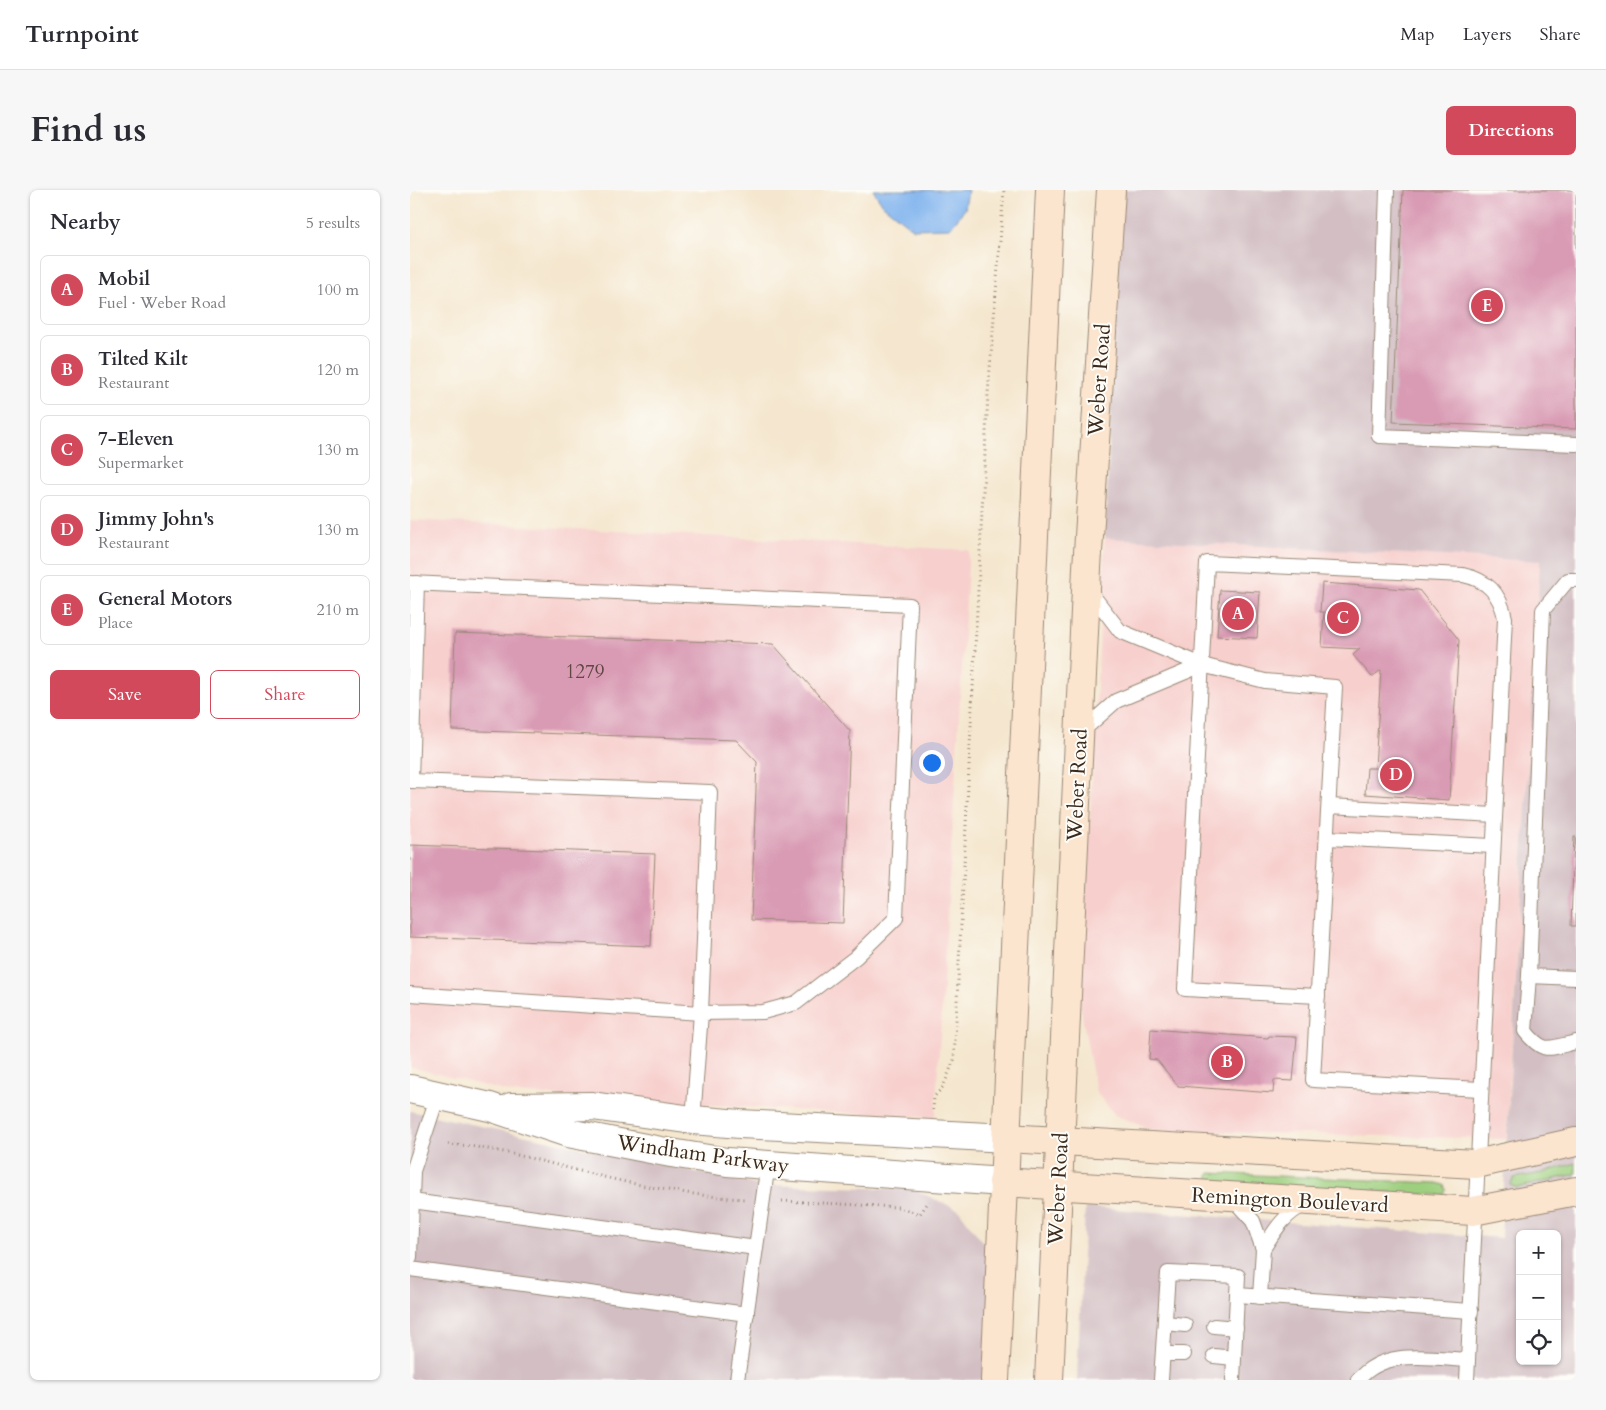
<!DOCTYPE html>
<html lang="en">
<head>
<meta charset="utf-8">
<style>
  body { margin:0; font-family:Cardo,serif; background:#f7f7f7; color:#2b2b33 }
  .controls { position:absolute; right:15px; bottom:15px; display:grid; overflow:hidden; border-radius:8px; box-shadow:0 1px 4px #0004 }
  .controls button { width:45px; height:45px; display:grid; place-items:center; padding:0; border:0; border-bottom:1px solid #e1e1e2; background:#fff; color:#2b2b33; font:25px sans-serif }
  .you { position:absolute; left:521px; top:572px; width:18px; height:18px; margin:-12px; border:4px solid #fff; border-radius:50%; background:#1a73e8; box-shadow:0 0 0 8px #1a73e833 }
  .badge { display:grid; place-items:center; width:32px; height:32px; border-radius:50%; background:#d1495b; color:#fff; font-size:16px; font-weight:700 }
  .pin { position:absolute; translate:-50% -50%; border:2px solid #fff; box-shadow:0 1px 5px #0006 }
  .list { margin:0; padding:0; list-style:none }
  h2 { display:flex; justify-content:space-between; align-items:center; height:65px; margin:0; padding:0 20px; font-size:21px }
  h2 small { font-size:16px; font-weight:400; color:#7c7c81 }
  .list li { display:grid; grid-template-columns:32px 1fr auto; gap:15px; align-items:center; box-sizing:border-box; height:70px; margin:0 10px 10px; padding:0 10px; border:1px solid #e1e1e2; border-radius:8px }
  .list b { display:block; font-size:19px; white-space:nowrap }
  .list p { margin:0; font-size:16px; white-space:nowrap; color:#7c7c81 }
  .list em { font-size:16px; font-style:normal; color:#7c7c81 }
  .actions { display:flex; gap:10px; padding:15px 20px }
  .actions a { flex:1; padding:11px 0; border:1px solid #d1495b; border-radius:8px; text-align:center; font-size:18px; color:#d1495b }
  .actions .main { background:#d1495b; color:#fff }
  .icon { flex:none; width:28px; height:28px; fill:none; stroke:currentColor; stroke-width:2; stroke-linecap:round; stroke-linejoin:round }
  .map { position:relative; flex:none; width:1166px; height:1190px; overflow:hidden; border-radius:8px }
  header { display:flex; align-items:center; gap:30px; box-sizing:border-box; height:70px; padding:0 25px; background:#fff; border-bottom:1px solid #e1e1e2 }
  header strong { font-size:24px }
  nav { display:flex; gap:28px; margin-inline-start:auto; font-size:18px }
  .intro { display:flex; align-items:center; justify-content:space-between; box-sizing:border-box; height:120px; padding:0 30px }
  h1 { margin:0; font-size:35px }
  .button { padding:12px 22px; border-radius:8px; background:#d1495b; color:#fff; font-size:18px; font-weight:700 }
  main { display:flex; gap:30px; padding:0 30px }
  aside { flex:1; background:#fff; border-radius:8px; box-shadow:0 1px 4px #0004 }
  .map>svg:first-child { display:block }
  .built { fill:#f7d0cd }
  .industrial { fill:#d2bec3; fill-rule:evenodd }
  .green { fill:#9ecf7f; stroke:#6c7c4e }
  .water { fill:#81b4ee; stroke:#5e6f86 }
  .building { fill:#d99bb4 }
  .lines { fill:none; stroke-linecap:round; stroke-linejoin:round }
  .lane-casing { stroke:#988876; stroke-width:16 }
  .street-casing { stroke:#988876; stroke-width:30 }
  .secondary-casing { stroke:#988876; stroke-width:30 }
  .path { stroke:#988876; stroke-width:3; stroke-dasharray:1 4; stroke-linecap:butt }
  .lane { stroke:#fff; stroke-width:14 }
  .street { stroke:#fff; stroke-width:28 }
  .secondary { stroke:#fce5cf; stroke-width:28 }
  .labels { text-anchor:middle; stroke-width:4; stroke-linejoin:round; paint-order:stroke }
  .number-label { font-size:19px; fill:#624644 }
  .street-label { font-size:21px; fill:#3b2a1e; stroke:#fdfcf7 }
</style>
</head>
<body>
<header>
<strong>Turnpoint</strong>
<nav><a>Map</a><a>Layers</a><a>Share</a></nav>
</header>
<div class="intro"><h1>Find us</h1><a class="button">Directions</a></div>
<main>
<aside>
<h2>Nearby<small>5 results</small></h2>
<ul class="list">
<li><span class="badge">A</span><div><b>Mobil</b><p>Fuel · Weber Road</p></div><em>100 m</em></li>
<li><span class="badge">B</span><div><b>Tilted Kilt</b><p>Restaurant</p></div><em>120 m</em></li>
<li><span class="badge">C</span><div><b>7-Eleven</b><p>Supermarket</p></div><em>130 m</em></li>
<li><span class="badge">D</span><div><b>Jimmy John's</b><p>Restaurant</p></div><em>130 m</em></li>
<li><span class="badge">E</span><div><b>General Motors</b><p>Place</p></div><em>210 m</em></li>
</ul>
<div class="actions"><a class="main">Save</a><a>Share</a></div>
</aside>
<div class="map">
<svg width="1166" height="1190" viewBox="0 0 1166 1190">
  <rect width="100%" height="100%" fill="#fdfcf7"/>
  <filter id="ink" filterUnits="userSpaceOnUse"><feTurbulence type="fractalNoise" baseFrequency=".02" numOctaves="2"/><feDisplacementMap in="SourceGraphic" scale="10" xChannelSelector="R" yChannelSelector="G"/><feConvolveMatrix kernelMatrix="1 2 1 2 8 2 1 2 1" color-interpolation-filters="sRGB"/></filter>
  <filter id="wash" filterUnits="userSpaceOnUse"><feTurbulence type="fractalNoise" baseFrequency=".0096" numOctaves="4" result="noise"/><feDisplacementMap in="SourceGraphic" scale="20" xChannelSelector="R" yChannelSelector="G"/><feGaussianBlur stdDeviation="1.12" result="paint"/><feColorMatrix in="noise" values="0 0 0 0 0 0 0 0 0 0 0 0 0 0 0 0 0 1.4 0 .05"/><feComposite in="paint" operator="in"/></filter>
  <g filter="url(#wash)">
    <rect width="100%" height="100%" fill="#f5e7cf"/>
    <g class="built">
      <polygon points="0,330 559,360 525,928 103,903 0,877"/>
      <polygon points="695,348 1130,370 1096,949 742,940 705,925 686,902 670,814"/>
    </g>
    <g class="industrial">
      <path d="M711 0H1166V1190H667L675 1017 1091 1048 1130 371 695 348ZM1110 1044H1147V1171H1110Z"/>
      <polygon points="0,921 347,995 502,999 549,1020 582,1065 574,1190 0,1190"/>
    </g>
    <g class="green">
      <polygon points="1166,973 1166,984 1107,998 1100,995 1104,988 1132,983"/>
      <polygon points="800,983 1027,993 1034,995 1036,1000 1034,1004 1028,1005 801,992 798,986"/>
    </g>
    <polygon class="water" points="463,0 558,0 555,19 540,38 503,39 473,15"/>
    <g id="blocks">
      <g class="building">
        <polygon points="993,0 1166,0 1166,239 983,232"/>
        <polygon points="912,393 1009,400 1049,450 1039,610 955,604 957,578 965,578 971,480 962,487 943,465 950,459 912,457 914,422 910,422"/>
        <polygon points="810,400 850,402 847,448 807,446"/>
        <polygon points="45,443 363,454 440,541 433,733 341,730 347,572 326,550 42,540"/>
        <polygon points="1164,647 1166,647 1166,736 1161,736"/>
        <polygon points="0,655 245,664 241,756 0,747"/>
        <polygon points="741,839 858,848 859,846 887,847 883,891 864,890 863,903 768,896 747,870 739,869"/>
      </g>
    </g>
  </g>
  <g filter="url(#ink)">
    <use href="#blocks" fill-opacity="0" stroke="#988876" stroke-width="1"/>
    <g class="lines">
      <g class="lane-casing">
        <g id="lane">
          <polyline points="977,0 969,246 1166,254"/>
          <polyline points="1166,390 1158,390 1133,420 1119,786 1166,788"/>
          <polyline points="0,393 500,415 486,728 446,767 386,813 353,822 291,823 283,930"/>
          <polyline points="682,399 684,407 710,441 792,475 855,491 925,497 903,890 1070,899"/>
          <polyline points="670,543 706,511 792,475"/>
          <polyline points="919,616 1085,625"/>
          <polyline points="917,648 1083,656"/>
          <path d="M1119 786 1115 841C1134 865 1139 858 1166 852"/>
          <polyline points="0,804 291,823 300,602 1,591 7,393"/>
          <path d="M908 806 775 799 797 373 1053 385C1077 390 1090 403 1095 428L1057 1190"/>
          <polyline points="821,1007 843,1031 853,1059 850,1107"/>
          <polyline points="2,1011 346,1058"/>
          <path d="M853 1059C865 1040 875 1023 896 1014"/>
          <polyline points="0,1067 3,981 28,905"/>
          <polyline points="0,1079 337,1124"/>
          <polyline points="755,1133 775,1135"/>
          <polyline points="804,1136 826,1138"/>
          <polyline points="753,1164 774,1164"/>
          <polyline points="804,1166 824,1168"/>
          <polyline points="327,1190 358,974"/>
          <polyline points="751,1190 758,1083 828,1086 827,1105"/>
          <polyline points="823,1190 827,1105 1061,1121"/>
          <path d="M948 1190C974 1158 1021 1168 1058 1170"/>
        </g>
      </g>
      <g class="street-casing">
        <g id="street">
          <polyline points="0,899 80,917 158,943 261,963 317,972 593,992"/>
          <polyline points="101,917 182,916 283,930 330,934 597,948"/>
        </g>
      </g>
      <g class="secondary-casing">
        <g id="secondary">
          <polyline points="597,948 1066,974 1166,952"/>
          <polyline points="593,992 1063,1021 1166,1001"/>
          <polyline points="585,1190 640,0"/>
          <polyline points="639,1190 677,378 701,0"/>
        </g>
      </g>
      <g class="path">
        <polyline points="523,920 524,907 533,897 544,870 578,204 594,0"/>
        <path d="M38 954C83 957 123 969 166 980 220 994 279 1006 335 1009"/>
        <polyline points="372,1011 488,1017 510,1024 519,1011"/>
      </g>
      <use href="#lane" class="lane"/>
      <use href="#street" class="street"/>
      <use href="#secondary" class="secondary"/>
    </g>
  </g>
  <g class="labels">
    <g class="number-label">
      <text x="175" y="488">1279</text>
    </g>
    <g class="street-label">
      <text transform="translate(689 190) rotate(-86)" y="7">Weber Road</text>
      <text transform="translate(667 595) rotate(-87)" y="7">Weber Road</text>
      <text transform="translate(293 964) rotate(8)" y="7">Windham Parkway</text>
      <text transform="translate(648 999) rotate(-87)" y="7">Weber Road</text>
      <text transform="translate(880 1010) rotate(3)" y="7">Remington Boulevard</text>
    </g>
  </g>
</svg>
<div class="controls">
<button>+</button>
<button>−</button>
<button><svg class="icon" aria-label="locate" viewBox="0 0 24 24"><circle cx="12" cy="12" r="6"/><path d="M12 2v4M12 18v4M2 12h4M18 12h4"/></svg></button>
</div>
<div class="you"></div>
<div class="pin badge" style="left:828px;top:424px">A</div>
<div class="pin badge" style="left:817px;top:872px">B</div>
<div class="pin badge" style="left:933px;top:428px">C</div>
<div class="pin badge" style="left:986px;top:585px">D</div>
<div class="pin badge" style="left:1077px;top:116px">E</div>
</div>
</main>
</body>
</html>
